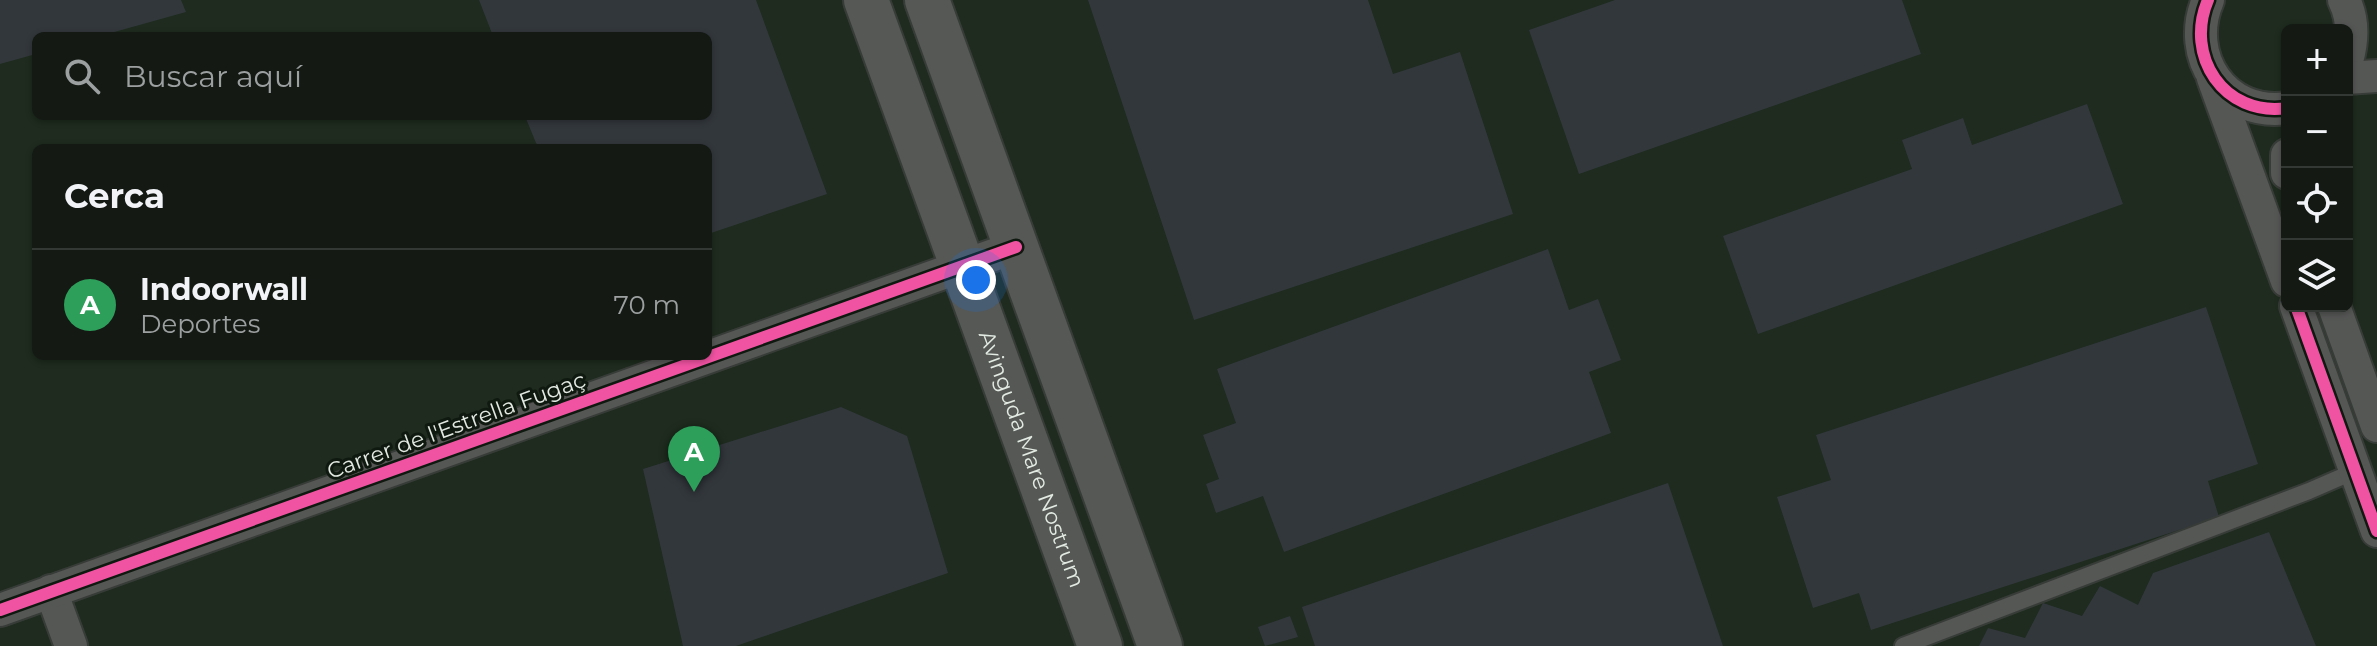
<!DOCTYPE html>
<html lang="es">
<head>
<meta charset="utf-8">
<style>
  body { margin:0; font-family:Montserrat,sans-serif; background:#1d221d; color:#f1f3f6 }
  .controls { position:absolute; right:24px; top:24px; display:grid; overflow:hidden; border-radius:12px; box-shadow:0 2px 6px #0004 }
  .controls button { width:72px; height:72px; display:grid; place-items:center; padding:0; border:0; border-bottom:2px solid #333834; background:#141914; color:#f1f3f6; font:40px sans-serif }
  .you { position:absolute; left:976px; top:280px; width:28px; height:28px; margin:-20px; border:6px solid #fff; border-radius:50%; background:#1a73e8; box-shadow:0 0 0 12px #1a73e833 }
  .badge { display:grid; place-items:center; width:52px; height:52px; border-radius:50%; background:#9da49d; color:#fff; font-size:26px; font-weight:700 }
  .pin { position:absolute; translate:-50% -66px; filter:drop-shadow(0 2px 4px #0008) }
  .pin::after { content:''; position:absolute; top:42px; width:28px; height:24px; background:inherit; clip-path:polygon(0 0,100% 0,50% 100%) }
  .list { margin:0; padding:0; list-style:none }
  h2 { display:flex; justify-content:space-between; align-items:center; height:104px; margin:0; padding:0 32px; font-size:34px }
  h2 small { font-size:26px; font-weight:400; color:#9da0a0 }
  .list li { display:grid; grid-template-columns:52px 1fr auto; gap:24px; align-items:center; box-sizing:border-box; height:112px; padding:0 32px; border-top:2px solid #333834 }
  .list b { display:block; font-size:30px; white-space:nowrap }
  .list p { margin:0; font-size:26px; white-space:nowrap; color:#9da0a0 }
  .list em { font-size:26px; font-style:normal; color:#9da0a0 }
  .icon { flex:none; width:44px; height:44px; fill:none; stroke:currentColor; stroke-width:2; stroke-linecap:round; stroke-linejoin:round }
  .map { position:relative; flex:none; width:2377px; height:646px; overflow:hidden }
  .search { position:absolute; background:#141914; box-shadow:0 2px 6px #0004; left:32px; top:32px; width:680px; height:88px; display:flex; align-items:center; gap:20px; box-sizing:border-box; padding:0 28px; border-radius:12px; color:#9da0a0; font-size:30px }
  .panel { position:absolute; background:#141914; box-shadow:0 2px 6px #0004; left:32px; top:144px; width:680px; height:216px; border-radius:12px }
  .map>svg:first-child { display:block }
  .built { fill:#1e2b1e; fill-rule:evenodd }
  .building { fill:#32373c }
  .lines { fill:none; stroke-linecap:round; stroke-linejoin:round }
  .service-casing { stroke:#383c38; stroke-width:20 }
  .minor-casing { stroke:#383c38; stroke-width:36 }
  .primary-casing { stroke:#383c38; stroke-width:48 }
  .service { stroke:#555755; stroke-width:16 }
  .minor { stroke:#555755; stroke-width:32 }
  .primary { stroke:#555855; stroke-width:44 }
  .cycleway-casing { stroke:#101910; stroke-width:17 }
  .cycleway { stroke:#f153a3; stroke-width:12 }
  .labels { text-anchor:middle; stroke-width:6; stroke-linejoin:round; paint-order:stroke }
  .street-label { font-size:22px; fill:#e3eae3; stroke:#101910 }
</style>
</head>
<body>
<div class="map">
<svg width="2377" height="646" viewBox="0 0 2377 646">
  <rect width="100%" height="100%" fill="#1b211b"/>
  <path class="built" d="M0 0H2377V646H0ZM2287 30H2347V306H2287ZM36 36H708V116H36ZM36 148H708V356H36Z"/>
  <g class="building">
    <polygon points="0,0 181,0 186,12 100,36 36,36 36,54 0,64"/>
    <polygon points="479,0 756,0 827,194 708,234 708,148 541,148 536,143 525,116 708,116 708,36 493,36"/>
    <polygon points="1088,0 1368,0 1393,74 1460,52 1513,214 1194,320"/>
    <polygon points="1615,0 1902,0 1921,54 1579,174 1529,30"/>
    <polygon points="2087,104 2123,204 1758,334 1723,236 1912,169 1902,140 1963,118 1972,145"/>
    <polygon points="1548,249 1569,310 1598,299 1621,360 1589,372 1611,433 1284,552 1263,496 1216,513 1206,484 1219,479 1203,435 1236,423 1217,369"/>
    <polygon points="2206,307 2258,464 2208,481 2219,517 1871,630 1859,593 1813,608 1777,497 1831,480 1816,435"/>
    <polygon points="841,407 907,436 948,573 736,646 683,646 643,469"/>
    <polygon points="1668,483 1723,646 1315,646 1302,607"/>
    <polygon points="2269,532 2316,646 1979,646 1988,628 2025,638 2043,603 2082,616 2100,586 2138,605 2153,573"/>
    <polygon points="1290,616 1298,637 1265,646 1258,627"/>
  </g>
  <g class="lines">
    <g class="service-casing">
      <polyline id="service" points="1903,646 2309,491 2355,471"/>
    </g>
    <g class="minor-casing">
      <g id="minor">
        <path d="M2208 0C2184 56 2224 117 2287 108"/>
        <path d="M2344 0C2354 20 2353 40 2347 61"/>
        <polyline points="2213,78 2287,281"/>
        <polyline points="2347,78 2377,76"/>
        <polyline points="2287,155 2287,173"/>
        <polyline points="2296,306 2377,531"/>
        <polyline points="2334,306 2377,426"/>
        <polyline points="51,591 71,646"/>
        <polyline points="0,610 1016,247"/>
      </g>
    </g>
    <g class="primary-casing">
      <g id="primary">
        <path id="s1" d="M866 0 1100 646"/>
        <polyline points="927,0 1160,646"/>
      </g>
    </g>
    <use href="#service" class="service"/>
    <use href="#minor" class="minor"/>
    <use href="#primary" class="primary"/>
    <g class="cycleway-casing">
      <g id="cycleway">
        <path d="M2208 0C2184 56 2224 117 2287 108"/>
        <polyline points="2296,306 2377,531"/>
        <polyline points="0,610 1016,247"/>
      </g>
    </g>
    <use href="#cycleway" class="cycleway"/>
  </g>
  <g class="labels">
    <g class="street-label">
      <text transform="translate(456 425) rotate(-20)" y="8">Carrer de l'Estrella Fugaç</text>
      <text dy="8" stroke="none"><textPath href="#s1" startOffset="488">Avinguda Mare Nostrum</textPath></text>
    </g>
  </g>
</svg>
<div class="controls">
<button>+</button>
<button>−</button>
<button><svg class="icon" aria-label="locate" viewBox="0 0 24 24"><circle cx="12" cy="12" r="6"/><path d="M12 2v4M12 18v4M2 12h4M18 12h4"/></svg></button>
<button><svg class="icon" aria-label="layers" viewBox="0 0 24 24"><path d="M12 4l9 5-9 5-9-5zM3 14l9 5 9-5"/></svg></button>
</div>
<div class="you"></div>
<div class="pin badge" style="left:694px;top:492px;background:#2e9e5b">A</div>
<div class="search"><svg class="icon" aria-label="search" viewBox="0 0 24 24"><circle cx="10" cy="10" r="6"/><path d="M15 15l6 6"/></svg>Buscar aquí</div>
<section class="panel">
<h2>Cerca<small></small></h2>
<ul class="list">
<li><span class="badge" style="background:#2e9e5b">A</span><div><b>Indoorwall</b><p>Deportes</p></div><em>70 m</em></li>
</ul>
</section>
</div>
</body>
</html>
